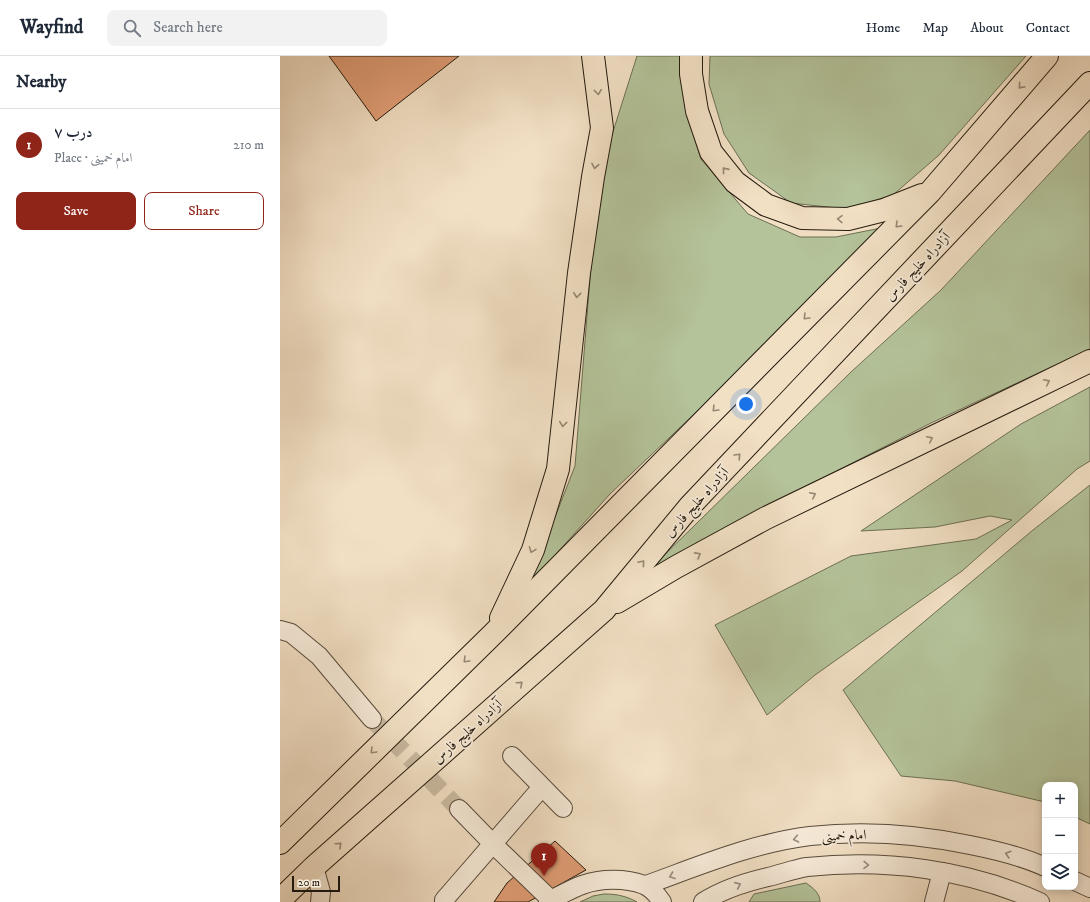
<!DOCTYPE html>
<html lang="en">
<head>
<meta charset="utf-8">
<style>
  body { margin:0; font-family:"IM FELL DW Pica",Amiri,serif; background:#f2f2f3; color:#1f2937 }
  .controls { position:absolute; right:12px; bottom:12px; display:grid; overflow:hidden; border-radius:8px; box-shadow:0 2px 10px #0003 }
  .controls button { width:36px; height:36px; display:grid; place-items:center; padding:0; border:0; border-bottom:1px solid #e0e1e3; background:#fff; color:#1f2937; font:20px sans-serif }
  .scale { position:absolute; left:12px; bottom:10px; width:48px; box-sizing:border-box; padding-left:4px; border:2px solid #251b0e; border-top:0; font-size:11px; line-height:14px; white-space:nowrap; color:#251b0e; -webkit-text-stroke:3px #f7ebd9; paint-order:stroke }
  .you { position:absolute; left:466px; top:348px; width:14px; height:14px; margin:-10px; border:3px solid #fff; border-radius:50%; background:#1a73e8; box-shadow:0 0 0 6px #1a73e833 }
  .badge { display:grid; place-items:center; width:26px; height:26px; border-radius:50%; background:#8f2418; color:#fff; font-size:13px; font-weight:700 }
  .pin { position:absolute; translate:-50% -33px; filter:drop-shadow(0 1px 2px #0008) }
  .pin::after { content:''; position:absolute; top:21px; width:14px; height:12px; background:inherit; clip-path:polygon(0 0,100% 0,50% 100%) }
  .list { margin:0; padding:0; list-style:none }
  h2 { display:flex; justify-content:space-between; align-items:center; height:52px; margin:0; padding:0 16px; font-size:17px }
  h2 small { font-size:13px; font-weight:400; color:#747a83 }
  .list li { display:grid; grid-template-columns:26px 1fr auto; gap:12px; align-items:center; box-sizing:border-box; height:72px; padding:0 16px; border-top:1px solid #e0e1e3 }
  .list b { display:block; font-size:15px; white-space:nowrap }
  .list p { margin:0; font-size:13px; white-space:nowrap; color:#747a83 }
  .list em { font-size:13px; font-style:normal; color:#747a83 }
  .actions { display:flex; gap:8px; padding:12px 16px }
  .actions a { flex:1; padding:9px 0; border:1px solid #8f2418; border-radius:8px; text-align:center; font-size:14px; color:#8f2418 }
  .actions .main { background:#8f2418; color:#fff }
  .icon { flex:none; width:22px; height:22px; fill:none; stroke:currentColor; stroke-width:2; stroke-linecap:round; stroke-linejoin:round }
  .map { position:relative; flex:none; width:810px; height:846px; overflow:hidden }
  header { display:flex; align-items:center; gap:24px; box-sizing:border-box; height:56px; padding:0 20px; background:#fff; border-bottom:1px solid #e0e1e3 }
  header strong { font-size:19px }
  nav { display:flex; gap:22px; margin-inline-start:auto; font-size:14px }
  .search { width:280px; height:36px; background:#f2f2f3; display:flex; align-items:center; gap:10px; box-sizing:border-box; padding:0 14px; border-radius:8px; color:#747a83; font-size:15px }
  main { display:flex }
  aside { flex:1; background:#fff }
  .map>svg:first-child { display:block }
  .green { fill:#b4c39a; stroke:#6c6f54 }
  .building { fill:#e09d75; stroke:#251b0e }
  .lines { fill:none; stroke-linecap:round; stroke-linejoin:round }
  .minor-tunnel { stroke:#c9b9a0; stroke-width:18; stroke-dasharray:18 9; stroke-linecap:butt }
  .minor-casing { stroke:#584c3c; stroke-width:20 }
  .highway-casing { stroke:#251b0e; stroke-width:24 }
  .minor { stroke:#f7ebd9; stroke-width:18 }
  .highway { stroke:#f2e0c5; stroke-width:22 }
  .oneway { stroke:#968773 }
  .oneway2 { stroke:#988d7e }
  .labels { text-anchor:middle; stroke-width:3.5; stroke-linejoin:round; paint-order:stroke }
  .street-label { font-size:14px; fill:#251b0e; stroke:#f7ebd9 }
</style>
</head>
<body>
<header>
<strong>Wayfind</strong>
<div class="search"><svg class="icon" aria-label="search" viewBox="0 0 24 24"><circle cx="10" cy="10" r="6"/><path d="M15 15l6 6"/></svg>Search here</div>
<nav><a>Home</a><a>Map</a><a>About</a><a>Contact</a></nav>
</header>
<main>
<aside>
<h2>Nearby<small></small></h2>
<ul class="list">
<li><span class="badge">1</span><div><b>درب ۷</b><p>Place · امام خمینی</p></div><em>210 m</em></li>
</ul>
<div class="actions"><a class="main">Save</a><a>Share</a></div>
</aside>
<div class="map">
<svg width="810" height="846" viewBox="0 0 810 846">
  <rect width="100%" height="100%" fill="#f2e0c5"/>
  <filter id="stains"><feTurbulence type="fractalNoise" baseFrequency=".005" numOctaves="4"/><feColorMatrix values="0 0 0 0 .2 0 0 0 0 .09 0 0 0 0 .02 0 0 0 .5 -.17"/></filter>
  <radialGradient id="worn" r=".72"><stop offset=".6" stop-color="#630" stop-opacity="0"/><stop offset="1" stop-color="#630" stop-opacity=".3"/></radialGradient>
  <g class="green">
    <polygon points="357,0 402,0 407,58 421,103 468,158 520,181 556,181 606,171 512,265 330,438 249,528 295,410 313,185 325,101"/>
    <polygon points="430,0 746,0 659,99 613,139 566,153 511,147 469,117 444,78 429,28"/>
    <polygon points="810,74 810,293 651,367 484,452 366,517 571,316 661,234"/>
    <polygon points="810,331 810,405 797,413 682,515 535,619 487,659 435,569 571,500 696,483 732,464 710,460 655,471 581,475 741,368"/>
    <polygon points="810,429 810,768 795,761 795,729 765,729 765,746 675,725 621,720 563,634 753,474"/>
    <path d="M526 827C533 832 540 837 540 846H469L474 838Z"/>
    <path d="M324 838C337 838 346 840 357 846H300L313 840Z"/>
  </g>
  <g class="building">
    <polygon points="49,0 179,0 96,65"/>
    <polygon points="275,785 306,814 248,846 214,846 227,827"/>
  </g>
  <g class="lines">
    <polyline class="minor-tunnel" points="92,663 179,753"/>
    <g class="minor-casing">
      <g id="minor">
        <polyline points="0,574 11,577 39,600 92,663"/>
        <polyline points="232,700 283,752"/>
        <polyline points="179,753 213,788 271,844"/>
        <polyline points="34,811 41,836 40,846"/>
        <polyline points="795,825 810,832"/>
        <path d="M366 829C419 810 473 787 530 780 583 774 638 778 690 789 715 794 742 800 765 811"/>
        <polyline points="164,846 164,844 262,731"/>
        <path d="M268 846 271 844C281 839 291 833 302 829 321 822 346 822 364 829 371 832 378 840 382 846"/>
        <path d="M423 846C443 833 466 826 488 821 501 818 514 813 527 811 606 803 687 813 760 846"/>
        <polyline points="654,846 662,816"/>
      </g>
    </g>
    <g class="highway-casing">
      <g id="highway">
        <polyline points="411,0 411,18 417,55 431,96 455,126 486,149 522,162 568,163 604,154 642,139"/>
        <polyline points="337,546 396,511 486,462 810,305"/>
        <polyline points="221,562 253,494 278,413 299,217 313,121 322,72 313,0"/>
        <polyline points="0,787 214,577 650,136 767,0"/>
        <polyline points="0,844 34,811 324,554 410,450 810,27"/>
      </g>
    </g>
    <use href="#minor" class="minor"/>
    <use href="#highway" class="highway"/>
  </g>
  <defs><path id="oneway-chevron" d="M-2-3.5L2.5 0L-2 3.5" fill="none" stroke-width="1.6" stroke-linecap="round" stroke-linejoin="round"/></defs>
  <g class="oneway">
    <use href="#oneway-chevron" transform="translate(741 30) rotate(131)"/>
    <use href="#oneway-chevron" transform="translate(318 36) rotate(84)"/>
    <use href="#oneway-chevron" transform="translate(315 110) rotate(100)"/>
    <use href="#oneway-chevron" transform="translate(445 114) rotate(-129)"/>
    <use href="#oneway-chevron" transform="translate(560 163) rotate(-179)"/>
    <use href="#oneway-chevron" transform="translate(618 169) rotate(135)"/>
    <use href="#oneway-chevron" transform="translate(297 239) rotate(96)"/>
    <use href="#oneway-chevron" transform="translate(526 261) rotate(135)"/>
    <use href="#oneway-chevron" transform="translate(767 326) rotate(-26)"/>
    <use href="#oneway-chevron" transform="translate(435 353) rotate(135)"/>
    <use href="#oneway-chevron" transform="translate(283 368) rotate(96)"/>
    <use href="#oneway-chevron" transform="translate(650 383) rotate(-26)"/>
    <use href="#oneway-chevron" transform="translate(458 400) rotate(-47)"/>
    <use href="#oneway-chevron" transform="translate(533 439) rotate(-26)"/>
    <use href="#oneway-chevron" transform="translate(252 494) rotate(111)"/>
    <use href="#oneway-chevron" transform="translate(418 499) rotate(-29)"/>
    <use href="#oneway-chevron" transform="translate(362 507) rotate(-50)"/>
    <use href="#oneway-chevron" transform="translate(186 604) rotate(135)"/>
    <use href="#oneway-chevron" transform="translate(240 628) rotate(-42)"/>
    <use href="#oneway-chevron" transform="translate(93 695) rotate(135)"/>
    <use href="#oneway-chevron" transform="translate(59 789) rotate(-42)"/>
  </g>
  <g class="oneway2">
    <use href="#oneway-chevron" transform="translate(516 783) rotate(169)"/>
    <use href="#oneway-chevron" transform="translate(728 798) rotate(-163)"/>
    <use href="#oneway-chevron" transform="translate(586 809) rotate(1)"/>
    <use href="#oneway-chevron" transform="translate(392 820) rotate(160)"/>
    <use href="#oneway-chevron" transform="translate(458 829) rotate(-24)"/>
  </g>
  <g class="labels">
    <g class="street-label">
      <text transform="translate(637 210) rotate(-47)" y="5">آزادراه خلیج فارس</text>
      <text transform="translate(416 446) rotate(-48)" y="5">آزادراه خلیج فارس</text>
      <text transform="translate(187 675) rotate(-42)" y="5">آزادراه خلیج فارس</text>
      <text transform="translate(564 779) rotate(-2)" y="5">امام خمینی</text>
    </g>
  </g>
  <rect width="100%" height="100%" filter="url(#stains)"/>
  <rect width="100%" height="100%" fill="url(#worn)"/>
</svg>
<div class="controls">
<button>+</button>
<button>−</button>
<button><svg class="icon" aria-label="layers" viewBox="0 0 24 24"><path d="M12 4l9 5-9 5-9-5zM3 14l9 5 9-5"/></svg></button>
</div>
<div class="scale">20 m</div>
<div class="you"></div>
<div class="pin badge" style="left:264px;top:820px">1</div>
</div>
</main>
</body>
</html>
